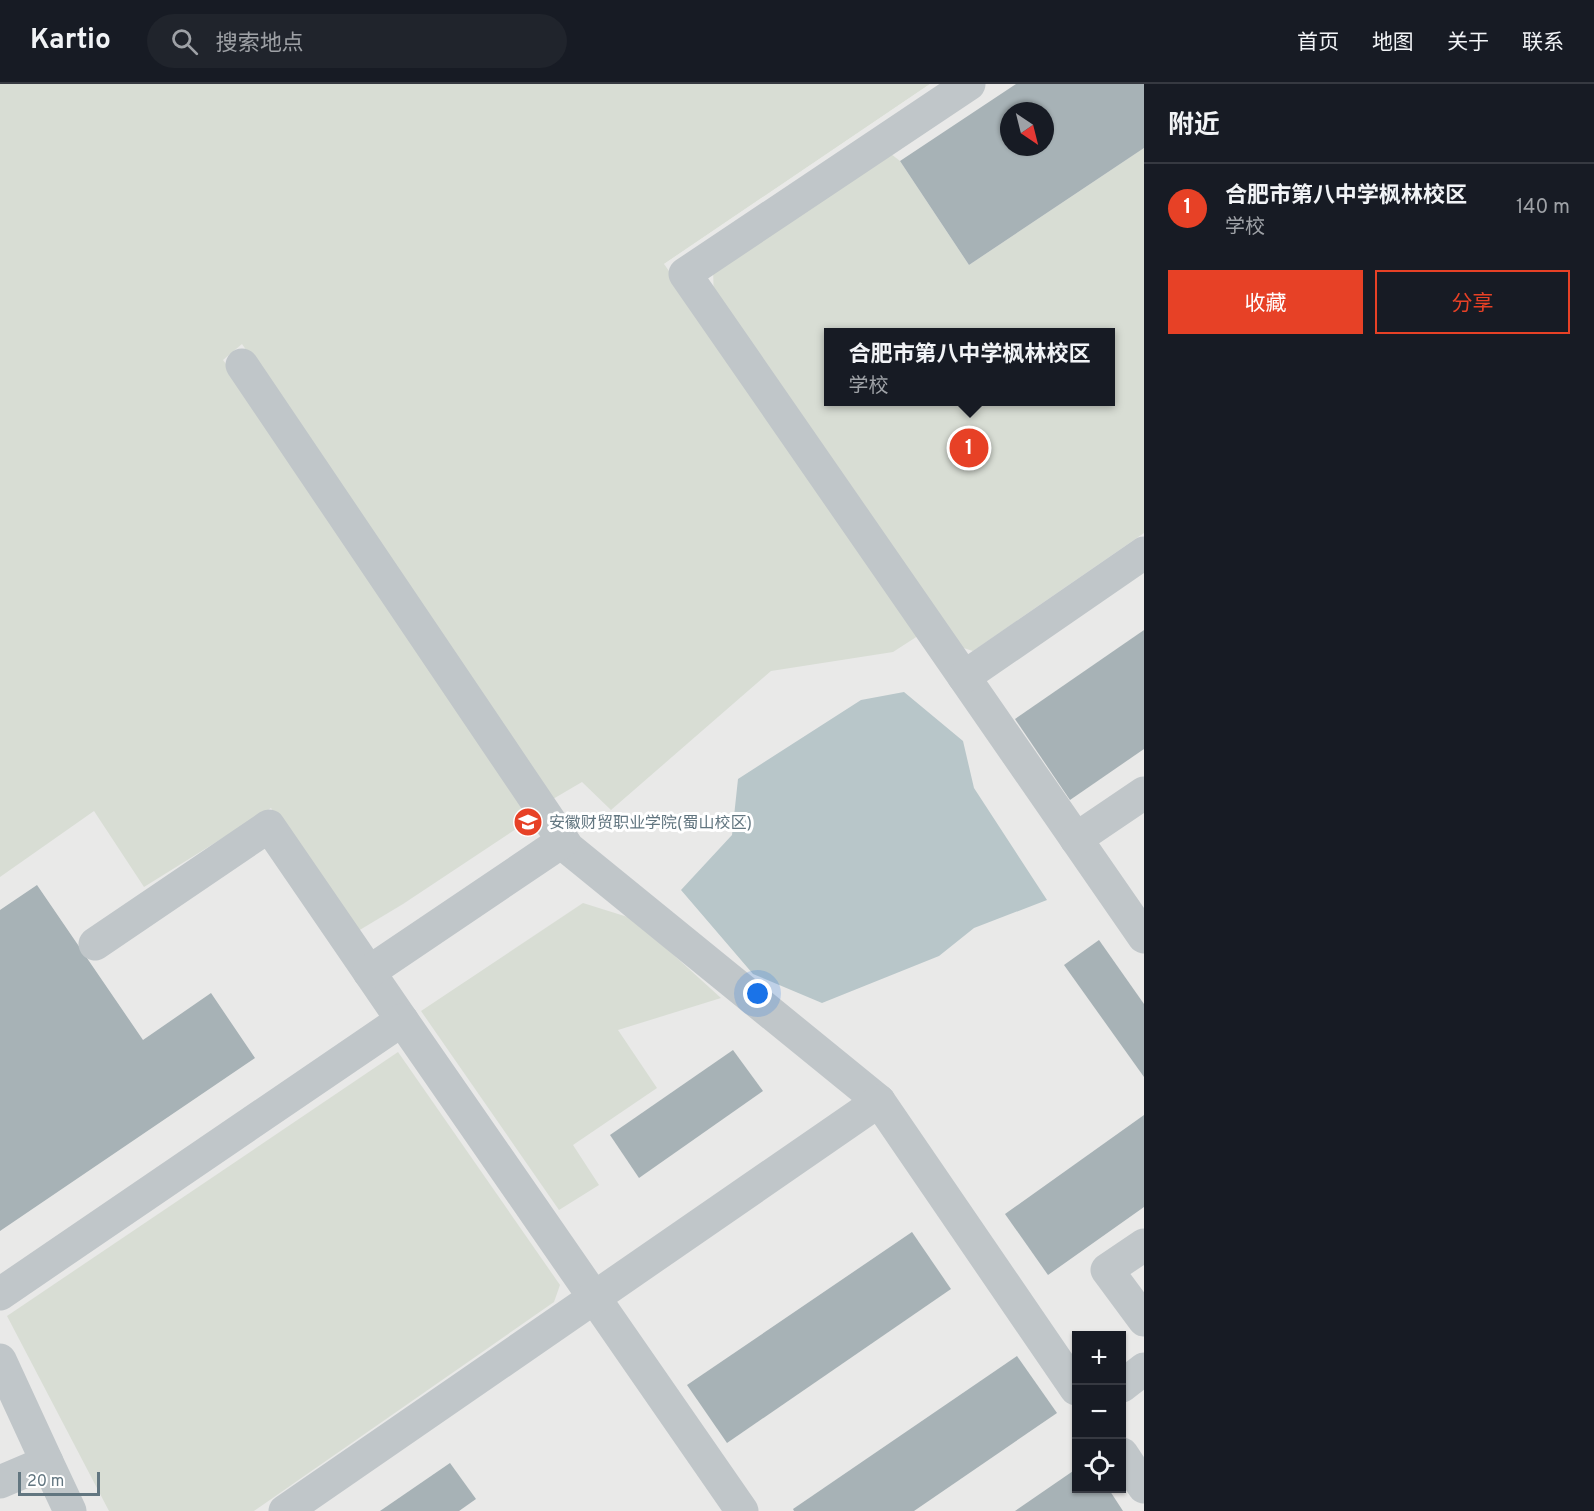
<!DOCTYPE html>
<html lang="zh">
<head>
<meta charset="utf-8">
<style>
  body { margin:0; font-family:Overpass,"Noto Sans SC",sans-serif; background:#20242c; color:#f1f3f6 }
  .controls { position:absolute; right:18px; bottom:18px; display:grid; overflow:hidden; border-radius:0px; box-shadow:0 2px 4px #0004 }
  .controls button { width:54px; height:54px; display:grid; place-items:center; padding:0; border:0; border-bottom:2px solid #363941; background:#171b24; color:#f1f3f6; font:30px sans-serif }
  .compass { position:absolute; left:1000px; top:18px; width:54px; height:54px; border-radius:50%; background:#171b24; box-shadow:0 2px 4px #0004; rotate:145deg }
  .scale { position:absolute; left:18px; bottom:15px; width:82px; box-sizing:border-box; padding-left:6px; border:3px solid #627680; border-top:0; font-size:16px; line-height:21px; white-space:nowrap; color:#627680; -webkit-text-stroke:4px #fff; paint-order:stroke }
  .you { position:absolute; left:758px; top:910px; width:21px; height:21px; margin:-15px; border:4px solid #fff; border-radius:50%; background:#1a73e8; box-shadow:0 0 0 9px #1a73e833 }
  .badge { display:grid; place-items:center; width:39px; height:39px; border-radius:50%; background:#e74126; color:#fff; font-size:20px; font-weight:700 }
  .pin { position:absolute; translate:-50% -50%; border:3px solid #fff; box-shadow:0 2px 6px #0006 }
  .popup { position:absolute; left:824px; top:244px; width:291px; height:78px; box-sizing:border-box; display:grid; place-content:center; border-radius:0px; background:#171b24; filter:drop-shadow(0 2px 4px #0005); font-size:20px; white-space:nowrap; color:#9ea1a6 }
  .popup b { font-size:22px; color:#f1f3f6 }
  .popup::after { content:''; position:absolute; left:50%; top:100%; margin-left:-12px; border:12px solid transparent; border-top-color:#171b24 }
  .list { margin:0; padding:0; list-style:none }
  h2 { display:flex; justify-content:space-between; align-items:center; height:78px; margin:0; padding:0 24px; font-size:26px }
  h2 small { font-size:20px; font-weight:400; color:#9ea1a6 }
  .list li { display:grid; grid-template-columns:39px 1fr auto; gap:18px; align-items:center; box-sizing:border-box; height:90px; padding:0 24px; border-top:2px solid #363941 }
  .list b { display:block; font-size:22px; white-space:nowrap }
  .list p { margin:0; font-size:20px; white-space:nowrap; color:#9ea1a6 }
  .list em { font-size:20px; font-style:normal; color:#9ea1a6 }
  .actions { display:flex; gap:12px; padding:18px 24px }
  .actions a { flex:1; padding:14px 0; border:2px solid #e74126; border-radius:0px; text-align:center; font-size:21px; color:#e74126 }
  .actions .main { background:#e74126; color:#fff }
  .icon { flex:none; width:33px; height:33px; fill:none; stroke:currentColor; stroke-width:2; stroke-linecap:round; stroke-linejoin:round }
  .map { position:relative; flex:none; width:1144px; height:1427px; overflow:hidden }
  header { display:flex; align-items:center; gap:36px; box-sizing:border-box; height:84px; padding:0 30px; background:#171b24; border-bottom:2px solid #363941 }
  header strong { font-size:28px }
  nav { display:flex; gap:33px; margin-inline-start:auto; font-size:21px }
  .search { width:420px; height:54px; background:#20242c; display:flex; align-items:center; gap:15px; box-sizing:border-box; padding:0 21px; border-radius:33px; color:#9ea1a6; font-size:22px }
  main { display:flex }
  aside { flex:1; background:#171b24 }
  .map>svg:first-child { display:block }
  .built { fill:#e9e9e8; fill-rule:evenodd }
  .green { fill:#d8ddd4; fill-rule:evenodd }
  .water { fill:#b8c6c9 }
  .building { fill:#a7b2b6; fill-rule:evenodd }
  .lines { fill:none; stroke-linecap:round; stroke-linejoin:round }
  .minor { stroke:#c0c6c9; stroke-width:33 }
  .labels { text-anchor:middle; stroke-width:6; stroke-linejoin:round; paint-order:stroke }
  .poi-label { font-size:16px; fill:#627680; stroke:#fff; text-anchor:start }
</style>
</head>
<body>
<header>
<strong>Kartio</strong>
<div class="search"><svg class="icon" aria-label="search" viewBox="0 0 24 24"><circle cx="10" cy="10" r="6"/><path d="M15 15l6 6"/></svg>搜索地点</div>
<nav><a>首页</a><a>地图</a><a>关于</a><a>联系</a></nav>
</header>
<main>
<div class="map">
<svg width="1144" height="1427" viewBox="0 0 1144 1427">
  <rect width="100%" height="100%" fill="#f8f8f5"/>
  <path class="built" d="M283 0 664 180 930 0H1144V1427H0V610ZM1009 27H1045V63H1009ZM828 248H1110V318H828ZM1076 1252H1122V1404H1076Z"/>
  <g class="green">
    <polygon points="0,0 930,0 664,180 924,548 893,568 771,587 611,726 582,698 553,715 242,260 223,276 294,372 534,733 403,820 358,847 271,724 144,803 94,727 0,793"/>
    <path d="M1144 64V449L973 567 954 561 714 221 713 183 886 66 900 77 969 181ZM828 248H1110V318H828Z"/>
    <polygon points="583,819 634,835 721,914 618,946 657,1004 573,1061 599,1101 559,1126 421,927"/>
    <polygon points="398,968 560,1201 554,1218 254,1427 109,1427 7,1232"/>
  </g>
  <polygon class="water" points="904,608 963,657 974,704 1047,816 974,844 939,872 822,919 753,890 681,806 732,751 738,695 861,616"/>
  <g class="building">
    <path d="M1016 0H1144V64L969 181 900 77ZM1009 27H1045V63H1009Z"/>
    <polygon points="1144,546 1144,665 1070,716 1015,635"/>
    <polygon points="37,801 143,956 211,909 255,974 0,1147 0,826"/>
    <polygon points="1099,856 1144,920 1144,993 1064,881"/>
    <polygon points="733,966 763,1007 639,1094 610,1051"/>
    <polygon points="1144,1031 1144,1123 1048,1191 1005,1130"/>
    <polygon points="912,1148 951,1205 727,1359 687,1301"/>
    <polygon points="1017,1272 1057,1329 914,1427 794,1427 793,1425"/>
    <polygon points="450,1379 476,1415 459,1427 380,1427"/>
    <polygon points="1076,1385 1076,1404 1108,1404 1123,1427 1015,1427"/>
  </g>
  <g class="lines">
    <g class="minor">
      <polyline points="969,0 685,190 1144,853"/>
      <polyline points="242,281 568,764 879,1017"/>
      <polyline points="964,593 1144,469"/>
      <polyline points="1076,755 1144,709"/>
      <polyline points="95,860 269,742 402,936"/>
      <polyline points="369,888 563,757"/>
      <polyline points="1144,1161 1107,1186 1144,1236"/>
      <polyline points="0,1210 402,936 742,1427"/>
      <polyline points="0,1276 47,1378 0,1398"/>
      <polyline points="1122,1302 1144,1285"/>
      <polyline points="1122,1370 1144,1403"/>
      <polyline points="47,1378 70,1427"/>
      <polyline points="285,1427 879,1017 1076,1305"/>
    </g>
  </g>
  <defs>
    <g id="university-disc" transform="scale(1.5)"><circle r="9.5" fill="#e74126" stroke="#fff"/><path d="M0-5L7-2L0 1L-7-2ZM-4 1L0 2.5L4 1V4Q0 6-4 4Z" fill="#fff"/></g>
  </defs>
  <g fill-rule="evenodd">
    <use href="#university-disc" x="528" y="738"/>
  </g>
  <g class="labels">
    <g class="poi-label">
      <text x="549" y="744">安徽财贸职业学院(蜀山校区)</text>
    </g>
  </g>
</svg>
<div class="controls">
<button>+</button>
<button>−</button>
<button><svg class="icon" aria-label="locate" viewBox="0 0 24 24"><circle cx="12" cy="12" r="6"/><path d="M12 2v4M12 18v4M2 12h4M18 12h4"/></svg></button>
</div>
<svg class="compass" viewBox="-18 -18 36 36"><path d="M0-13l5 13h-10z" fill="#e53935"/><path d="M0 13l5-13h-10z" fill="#9ea1a6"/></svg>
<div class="scale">20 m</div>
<div class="you"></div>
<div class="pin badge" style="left:969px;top:364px">1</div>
<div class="popup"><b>合肥市第八中学枫林校区</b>学校</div>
</div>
<aside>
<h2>附近<small></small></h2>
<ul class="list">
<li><span class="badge">1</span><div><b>合肥市第八中学枫林校区</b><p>学校</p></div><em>140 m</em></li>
</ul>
<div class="actions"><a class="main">收藏</a><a>分享</a></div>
</aside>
</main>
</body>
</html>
